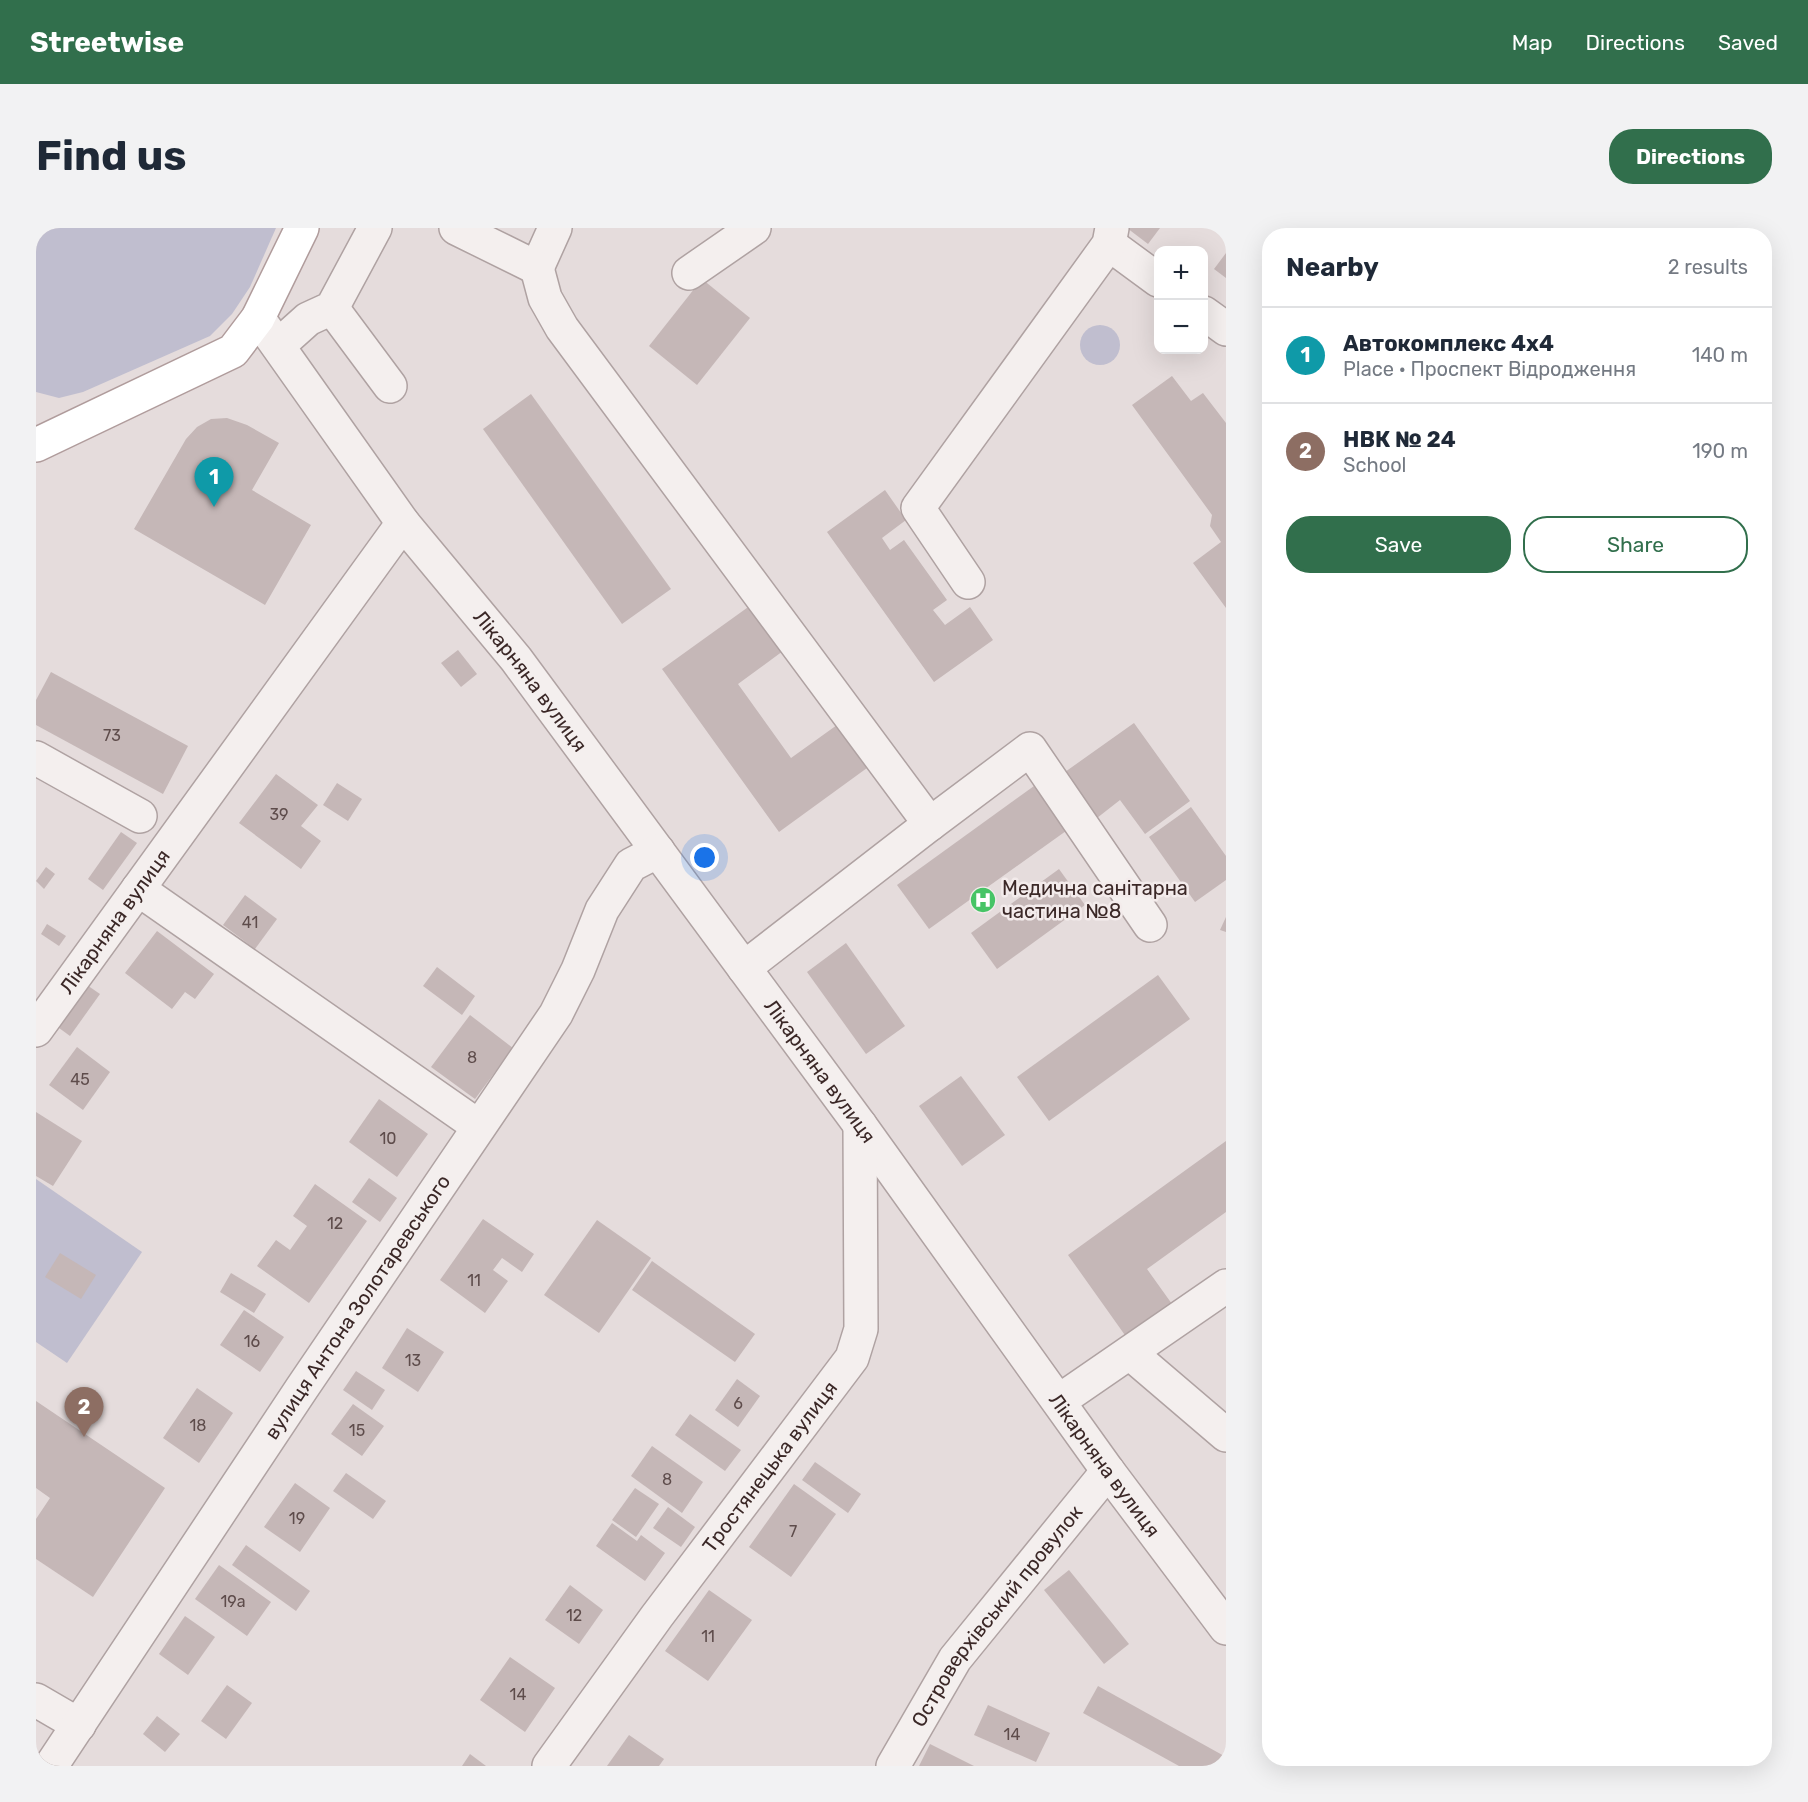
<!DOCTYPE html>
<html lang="en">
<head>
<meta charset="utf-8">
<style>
  body { margin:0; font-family:Rubik,sans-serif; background:#f2f2f3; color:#1f2937 }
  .controls { position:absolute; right:18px; top:18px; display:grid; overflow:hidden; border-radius:12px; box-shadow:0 6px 24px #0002 }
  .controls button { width:54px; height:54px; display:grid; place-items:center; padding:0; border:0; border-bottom:2px solid #e0e1e3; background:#fff; color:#1f2937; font:30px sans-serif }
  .you { position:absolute; left:669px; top:630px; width:21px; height:21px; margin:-15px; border:4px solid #fff; border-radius:50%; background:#1a73e8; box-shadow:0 0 0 9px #1a73e833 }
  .badge { display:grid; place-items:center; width:39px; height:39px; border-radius:50%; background:#316f4c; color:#fff; font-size:20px; font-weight:700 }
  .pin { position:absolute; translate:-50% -50px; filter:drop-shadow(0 2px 3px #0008) }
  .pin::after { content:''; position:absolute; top:32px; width:21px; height:18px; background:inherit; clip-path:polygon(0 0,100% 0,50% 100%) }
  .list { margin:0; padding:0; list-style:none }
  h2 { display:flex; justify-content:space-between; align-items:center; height:78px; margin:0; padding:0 24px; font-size:26px }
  h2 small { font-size:20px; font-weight:400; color:#747a83 }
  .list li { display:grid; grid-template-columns:39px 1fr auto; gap:18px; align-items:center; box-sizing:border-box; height:96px; padding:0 24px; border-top:2px solid #e0e1e3 }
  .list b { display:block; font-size:22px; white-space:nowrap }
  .list p { margin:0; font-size:20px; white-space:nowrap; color:#747a83 }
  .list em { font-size:20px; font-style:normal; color:#747a83 }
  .actions { display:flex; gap:12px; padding:18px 24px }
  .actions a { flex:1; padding:14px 0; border:2px solid #316f4c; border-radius:24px; text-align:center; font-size:21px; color:#316f4c }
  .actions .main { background:#316f4c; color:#fff }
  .map { position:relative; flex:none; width:1190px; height:1538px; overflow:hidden; border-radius:24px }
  header { display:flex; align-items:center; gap:36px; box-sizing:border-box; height:84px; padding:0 30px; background:#316f4c; color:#fff }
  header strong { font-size:28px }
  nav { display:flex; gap:33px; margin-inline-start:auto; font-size:21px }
  .intro { display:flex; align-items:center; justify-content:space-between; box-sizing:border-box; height:144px; padding:0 36px }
  h1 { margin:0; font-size:42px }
  .button { padding:15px 27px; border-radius:24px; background:#316f4c; color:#fff; font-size:21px; font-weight:700 }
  main { display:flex; gap:36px; padding:0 36px }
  aside { flex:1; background:#fff; border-radius:24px; box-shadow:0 6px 24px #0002 }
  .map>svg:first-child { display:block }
  .grass { fill:#c0becf }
  .building { fill:#c5b7b7 }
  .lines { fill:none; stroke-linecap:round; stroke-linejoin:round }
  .minor-casing { stroke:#afa2a2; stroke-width:36 }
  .major-casing { stroke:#b09c9c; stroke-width:36 }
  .minor { stroke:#f4efee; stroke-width:33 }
  .major { stroke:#fff; stroke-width:33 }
  .labels { text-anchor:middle; stroke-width:5; stroke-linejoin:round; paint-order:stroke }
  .number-label { font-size:16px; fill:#5e4c4b }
  .street-label { font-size:20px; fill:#3b2827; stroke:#f3ebeb }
  .poi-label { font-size:20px; fill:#3b2827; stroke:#f3ebeb; text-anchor:start }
</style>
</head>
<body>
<header>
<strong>Streetwise</strong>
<nav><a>Map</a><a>Directions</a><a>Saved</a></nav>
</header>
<div class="intro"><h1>Find us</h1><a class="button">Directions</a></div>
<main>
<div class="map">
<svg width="1190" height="1538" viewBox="0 0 1190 1538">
  <rect width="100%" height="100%" fill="#e5dcdc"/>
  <g class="grass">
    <polygon points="0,0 240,0 214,59 196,86 174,108 47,164 23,170 0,164"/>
    <circle cx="1064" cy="117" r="20"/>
    <polygon points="0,951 106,1024 31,1135 0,1114"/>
  </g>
  <g class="building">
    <polygon points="1091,0 1124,0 1112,16"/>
    <polygon points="1190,25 1190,50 1178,41"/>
    <polygon points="666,51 714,90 661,157 613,118"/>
    <polygon points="1136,148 1155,173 1167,165 1190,195 1190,380 1157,335 1185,314 1174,298 1176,287 1096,177"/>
    <polygon points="495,166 635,361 586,396 447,201"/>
    <polygon points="191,190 211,197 243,215 216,262 275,297 229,377 98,301 150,211 161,199 175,191"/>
    <polygon points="849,262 870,292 846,310 854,322 868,312 911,372 897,382 909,397 934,379 957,412 898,454 791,304"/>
    <polygon points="715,377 747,423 702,456 755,530 801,497 831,540 743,604 626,441"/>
    <polygon points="422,422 441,446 425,459 405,435"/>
    <polygon points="15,444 152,518 127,566 0,497 0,472"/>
    <polygon points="1098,495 1154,573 1109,606 1084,572 1061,590 1029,544"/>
    <polygon points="240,546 282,577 265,598 285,613 265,641 203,595"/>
    <polygon points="301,555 326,571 312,593 287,577"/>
    <polygon points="998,558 1030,603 893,701 861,657"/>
    <polygon points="1155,579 1190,628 1190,652 1159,674 1113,609"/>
    <polygon points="85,604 101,615 67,662 52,651"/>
    <polygon points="10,639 19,646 8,661 0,653"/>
    <polygon points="1023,641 1049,677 961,741 935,705"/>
    <polygon points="209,667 241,691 219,721 187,697"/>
    <polygon points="1190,689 1190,704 1184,702"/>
    <polygon points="11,696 30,708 23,718 5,706"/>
    <polygon points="121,703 178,746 159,771 149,764 136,781 89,745"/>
    <polygon points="810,715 869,798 830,826 771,744"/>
    <polygon points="401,739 439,768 426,787 387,758"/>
    <polygon points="1122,747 1154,791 1013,893 981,849"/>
    <polygon points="48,755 64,766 34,808 19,797"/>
    <polygon points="434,787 477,820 439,871 395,839"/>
    <polygon points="41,819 74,844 47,882 13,857"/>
    <polygon points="925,848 969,907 926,938 883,878"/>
    <polygon points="343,871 392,906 361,949 313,914"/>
    <polygon points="0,884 46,913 17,958 0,948"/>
    <polygon points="1190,913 1190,984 1111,1041 1136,1076 1091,1110 1032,1027"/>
    <polygon points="333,950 361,970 344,994 316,974"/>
    <polygon points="279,956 331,993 273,1075 221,1038 240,1012 254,1022 271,998 257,988"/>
    <polygon points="447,991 498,1026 486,1044 466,1030 457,1042 472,1053 449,1085 404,1052"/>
    <polygon points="561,992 615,1030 563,1105 508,1067"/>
    <polygon points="24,1025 60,1047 45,1071 9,1049"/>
    <polygon points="616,1033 719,1106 699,1134 596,1062"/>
    <polygon points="195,1045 230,1066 218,1085 184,1064"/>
    <polygon points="208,1082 248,1109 224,1144 184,1117"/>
    <polygon points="371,1100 408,1124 382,1164 346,1140"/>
    <polygon points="320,1143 349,1162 336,1182 307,1162"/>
    <polygon points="701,1151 724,1168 702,1199 679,1182"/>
    <polygon points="161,1160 197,1185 163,1235 127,1210"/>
    <polygon points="0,1173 129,1260 57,1369 0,1331 0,1291 14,1270 0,1260"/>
    <polygon points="317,1176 348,1198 326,1228 295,1206"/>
    <polygon points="654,1186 705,1222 689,1243 639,1207"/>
    <polygon points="616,1218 667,1254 646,1285 595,1248"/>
    <polygon points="779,1234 825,1266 812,1285 766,1252"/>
    <polygon points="310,1245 350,1273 337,1291 297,1263"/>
    <polygon points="259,1255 294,1280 264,1324 228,1299"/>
    <polygon points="758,1256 800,1286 755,1349 713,1319"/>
    <polygon points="599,1260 623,1276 600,1309 576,1292"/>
    <polygon points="632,1279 659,1299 645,1319 617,1300"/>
    <polygon points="576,1295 601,1313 605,1307 629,1325 609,1353 560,1318"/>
    <polygon points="210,1317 274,1363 260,1383 196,1337"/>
    <polygon points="183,1337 235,1374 211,1408 159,1371"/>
    <polygon points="1033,1342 1093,1416 1068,1436 1008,1362"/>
    <polygon points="534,1357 567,1382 543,1416 509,1392"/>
    <polygon points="673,1362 716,1392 672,1453 629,1423"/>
    <polygon points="149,1388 179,1409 152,1447 123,1426"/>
    <polygon points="474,1429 519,1460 489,1504 444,1472"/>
    <polygon points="191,1457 216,1475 190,1511 165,1493"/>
    <polygon points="1062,1458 1190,1529 1190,1538 1143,1538 1047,1485"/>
    <polygon points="952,1477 1014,1505 1000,1534 938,1507"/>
    <polygon points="121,1488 144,1506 129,1524 107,1506"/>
    <polygon points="593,1507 628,1531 623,1538 571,1538"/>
    <polygon points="894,1516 938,1538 883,1538"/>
    <polygon points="434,1526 450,1538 426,1538"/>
  </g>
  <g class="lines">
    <g class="minor-casing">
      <g id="minor">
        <polyline points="420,0 501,40 519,0"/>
        <polyline points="1073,16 1122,52"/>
        <polyline points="501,40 509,70 526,100 894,596 708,740"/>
        <polyline points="653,45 718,0"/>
        <polyline points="296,80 354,158"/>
        <polyline points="1168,85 1190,101"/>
        <path id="s1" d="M222 90 367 295 480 431 824 897 1072 1243 1190 1400"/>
        <polyline points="243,117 272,91 296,80 339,0"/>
        <polyline points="932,354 882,280 1073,16 1076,0"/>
        <polyline points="0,530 104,588"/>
        <polyline points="894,596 994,521 1114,697"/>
        <polyline points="102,661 442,898"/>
        <path id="s2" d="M0 802 367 295"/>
        <polyline points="1094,1125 1190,1207"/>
        <polyline points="1023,1173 1190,1058"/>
        <polyline points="0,1472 43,1497"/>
        <path id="s3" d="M15 1538 266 1160 520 786 542 742 566 682 595 637 622 623"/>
        <path id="s4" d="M513 1538 621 1388 816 1130 825 1101 824 897"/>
        <path id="s5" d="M857 1538 919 1431 1072 1243"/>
      </g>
    </g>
    <g class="major-casing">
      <polyline id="major" points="0,217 197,123 222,90 266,0"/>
    </g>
    <use href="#minor" class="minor"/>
    <use href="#major" class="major"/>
  </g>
  <defs>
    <g id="hospital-disc" transform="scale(1.35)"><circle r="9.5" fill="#47c466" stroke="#f3ebeb"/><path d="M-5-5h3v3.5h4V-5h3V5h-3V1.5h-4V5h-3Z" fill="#fff"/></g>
  </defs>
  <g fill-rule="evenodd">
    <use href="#hospital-disc" x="947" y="672"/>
  </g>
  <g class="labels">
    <g class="number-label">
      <text x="76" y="513">73</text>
      <text x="243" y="592">39</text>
      <text x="214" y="700">41</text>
      <text x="436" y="835">8</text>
      <text x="44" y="857">45</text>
      <text x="352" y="916">10</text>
      <text x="299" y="1001">12</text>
      <text x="438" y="1058">11</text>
      <text x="216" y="1119">16</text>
      <text x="377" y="1138">13</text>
      <text x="702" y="1181">6</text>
      <text x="162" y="1203">18</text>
      <text x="321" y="1208">15</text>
      <text x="631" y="1257">8</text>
      <text x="261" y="1296">19</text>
      <text x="757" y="1309">7</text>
      <text x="197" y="1379">19а</text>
      <text x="538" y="1393">12</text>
      <text x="672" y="1414">11</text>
      <text x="482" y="1472">14</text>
      <text x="976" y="1512">14</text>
    </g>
    <g class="street-label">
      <text dy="7" stroke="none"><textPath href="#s1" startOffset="454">Лікарняна вулиця</textPath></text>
      <text dy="7" stroke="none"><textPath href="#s2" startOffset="134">Лікарняна вулиця</textPath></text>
      <text dy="7" stroke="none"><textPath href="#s1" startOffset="940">Лікарняна вулиця</textPath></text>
      <text dy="7" stroke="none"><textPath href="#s3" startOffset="552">вулиця Антона Золотаревського</textPath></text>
      <text dy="7" stroke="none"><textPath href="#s1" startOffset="1426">Лікарняна вулиця</textPath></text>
      <text dy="7" stroke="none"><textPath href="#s4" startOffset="372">Тростянецька вулиця</textPath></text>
      <text dy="7" stroke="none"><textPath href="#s5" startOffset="183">Островерхівський провулок</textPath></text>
    </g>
    <g class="poi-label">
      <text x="966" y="667">Медична санітарна<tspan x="966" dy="23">частина №8</tspan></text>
    </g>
  </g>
</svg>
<div class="controls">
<button>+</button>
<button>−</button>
</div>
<div class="you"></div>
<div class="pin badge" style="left:178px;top:279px;background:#0f9aa8">1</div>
<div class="pin badge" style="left:48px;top:1209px;background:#8d6e63">2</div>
</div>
<aside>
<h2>Nearby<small>2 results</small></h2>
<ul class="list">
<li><span class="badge" style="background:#0f9aa8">1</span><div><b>Автокомплекс 4x4</b><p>Place · Проспект Відродження</p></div><em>140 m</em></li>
<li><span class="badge" style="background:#8d6e63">2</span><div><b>НВК № 24</b><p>School</p></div><em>190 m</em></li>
</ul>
<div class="actions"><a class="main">Save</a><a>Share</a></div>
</aside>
</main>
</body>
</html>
